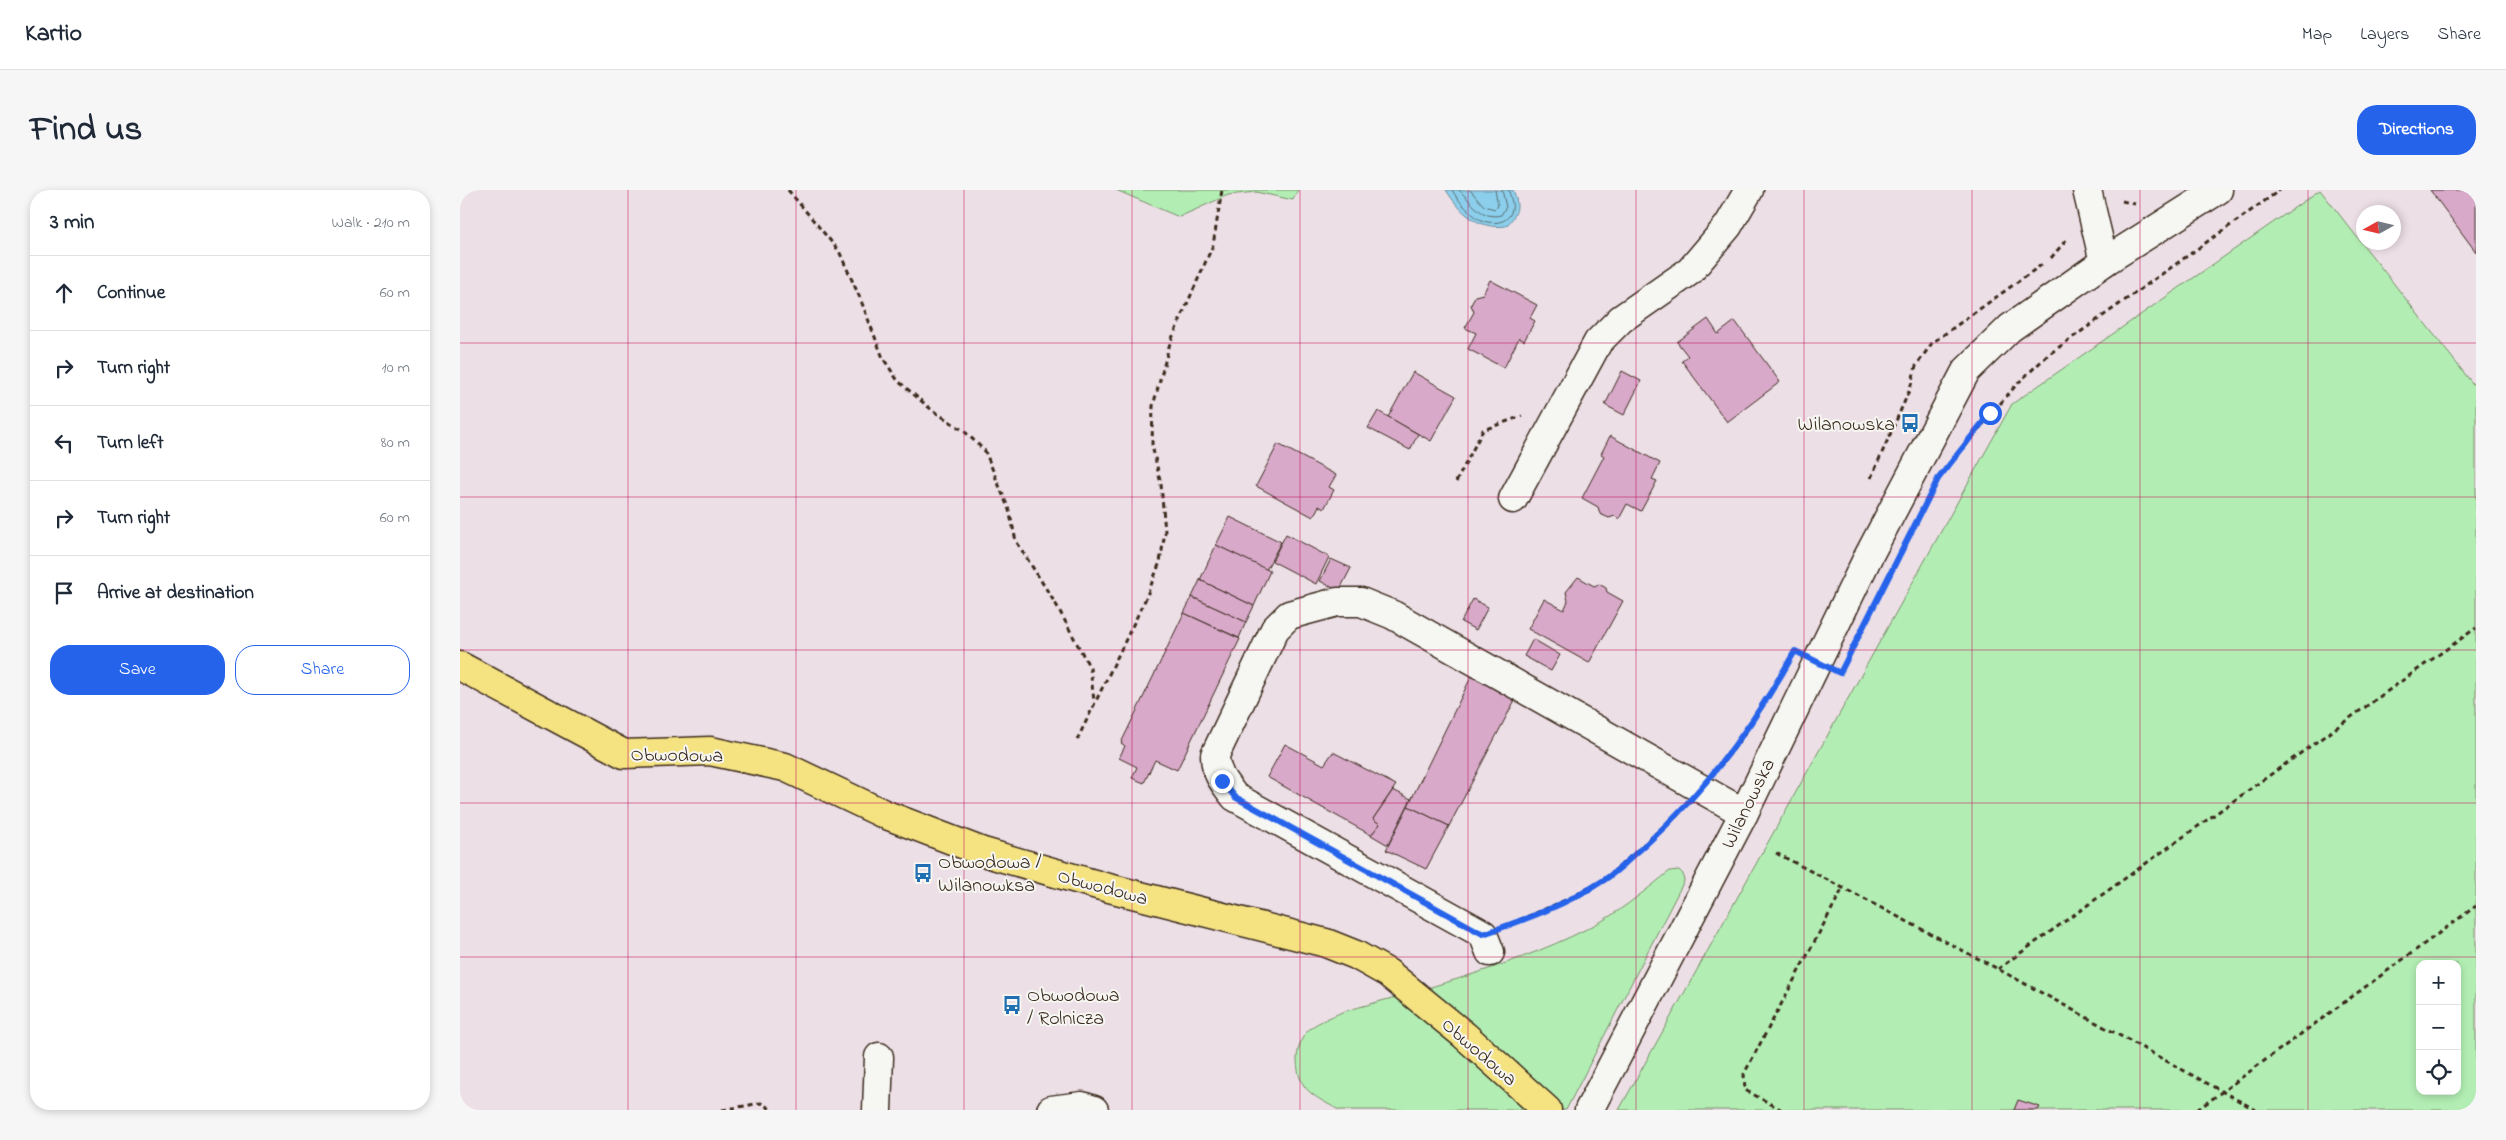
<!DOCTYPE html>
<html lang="en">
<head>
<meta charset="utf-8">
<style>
  body { margin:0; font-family:"Indie Flower",sans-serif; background:#f6f6f7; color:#1f2937 }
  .controls { position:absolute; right:15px; bottom:15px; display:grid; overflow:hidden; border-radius:10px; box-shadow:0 2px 8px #0003 }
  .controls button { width:45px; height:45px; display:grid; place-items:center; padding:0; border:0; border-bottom:1px solid #e0e1e3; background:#fff; color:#1f2937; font:25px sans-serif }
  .compass { position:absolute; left:1896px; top:15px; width:45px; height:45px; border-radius:50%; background:#fff; box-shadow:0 2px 8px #0003; rotate:262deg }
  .stop { position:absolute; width:15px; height:15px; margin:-11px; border:4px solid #2563eb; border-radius:50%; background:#fff }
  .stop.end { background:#2563eb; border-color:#fff; box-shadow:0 1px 5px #0008 }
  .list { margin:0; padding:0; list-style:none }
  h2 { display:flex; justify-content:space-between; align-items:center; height:65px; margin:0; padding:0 20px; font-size:21px }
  h2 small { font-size:16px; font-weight:400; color:#747a83 }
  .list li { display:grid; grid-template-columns:32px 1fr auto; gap:15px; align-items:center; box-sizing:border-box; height:75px; padding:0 20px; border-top:1px solid #e0e1e3 }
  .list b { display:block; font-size:19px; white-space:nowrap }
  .list em { font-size:16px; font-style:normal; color:#747a83 }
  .actions { display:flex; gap:10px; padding:15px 20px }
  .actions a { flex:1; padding:11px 0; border:1px solid #2563eb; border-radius:20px; text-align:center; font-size:18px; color:#2563eb }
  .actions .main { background:#2563eb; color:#fff }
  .icon { flex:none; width:28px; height:28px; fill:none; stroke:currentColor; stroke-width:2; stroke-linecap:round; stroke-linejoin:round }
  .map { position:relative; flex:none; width:2016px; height:920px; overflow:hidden; border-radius:20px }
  header { display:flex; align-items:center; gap:30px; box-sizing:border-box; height:70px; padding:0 25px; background:#fff; border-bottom:1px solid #e0e1e3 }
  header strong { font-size:24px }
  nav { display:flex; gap:28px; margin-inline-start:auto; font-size:18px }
  .intro { display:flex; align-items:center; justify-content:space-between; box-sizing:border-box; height:120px; padding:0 30px }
  h1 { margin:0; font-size:35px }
  .button { padding:12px 22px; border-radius:20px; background:#2563eb; color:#fff; font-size:18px; font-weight:700 }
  main { display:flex; gap:30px; padding:0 30px }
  aside { flex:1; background:#fff; border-radius:20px; box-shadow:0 2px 8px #0003 }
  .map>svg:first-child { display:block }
  .green { fill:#b2eeb3; stroke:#768c68; fill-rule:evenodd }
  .water { fill:#8bcfec; stroke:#6b8d9a }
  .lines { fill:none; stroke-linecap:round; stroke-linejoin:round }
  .shore { stroke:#5b6c70; stroke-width:1 }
  .building { fill:#d8a9c9; stroke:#3b2a1e }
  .minor-casing { stroke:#3b2a1e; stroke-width:31 }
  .major-casing { stroke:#3b2a1e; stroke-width:31 }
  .path { stroke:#3b2a1e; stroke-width:3; stroke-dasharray:5 4; stroke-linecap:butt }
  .minor { stroke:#f6f6f2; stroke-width:28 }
  .major { stroke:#f5e382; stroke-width:28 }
  .route { stroke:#2563eb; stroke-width:6 }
  .grid { fill:none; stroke:#c2185b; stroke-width:1; stroke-opacity:0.55 }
  .labels { text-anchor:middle; stroke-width:4; stroke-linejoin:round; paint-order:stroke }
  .poi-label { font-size:20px; fill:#3b2a1e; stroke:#f6f6f2; text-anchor:start }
  .street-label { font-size:20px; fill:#3b2a1e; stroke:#f6f6f2 }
</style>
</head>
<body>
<header>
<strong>Kartio</strong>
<nav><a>Map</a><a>Layers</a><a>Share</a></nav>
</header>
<div class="intro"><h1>Find us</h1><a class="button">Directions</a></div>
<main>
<aside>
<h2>3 min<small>Walk · 210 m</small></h2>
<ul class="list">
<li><svg class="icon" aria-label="ahead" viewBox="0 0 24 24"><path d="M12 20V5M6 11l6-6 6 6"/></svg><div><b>Continue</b></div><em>60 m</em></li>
<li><svg class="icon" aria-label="right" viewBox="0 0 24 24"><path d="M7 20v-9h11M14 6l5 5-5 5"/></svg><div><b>Turn right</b></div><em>10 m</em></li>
<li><svg class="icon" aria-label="left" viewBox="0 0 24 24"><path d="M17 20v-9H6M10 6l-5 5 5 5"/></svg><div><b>Turn left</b></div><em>80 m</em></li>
<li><svg class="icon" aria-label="right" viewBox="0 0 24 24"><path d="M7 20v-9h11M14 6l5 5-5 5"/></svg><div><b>Turn right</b></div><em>60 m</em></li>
<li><svg class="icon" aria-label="arrive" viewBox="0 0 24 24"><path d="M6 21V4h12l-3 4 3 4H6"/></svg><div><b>Arrive at destination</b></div></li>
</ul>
<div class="actions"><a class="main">Save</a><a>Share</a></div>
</aside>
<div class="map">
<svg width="2016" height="920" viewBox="0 0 2016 920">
  <rect width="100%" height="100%" fill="#eddfe6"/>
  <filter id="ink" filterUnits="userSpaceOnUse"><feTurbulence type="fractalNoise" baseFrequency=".02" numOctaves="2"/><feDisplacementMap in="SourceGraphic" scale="10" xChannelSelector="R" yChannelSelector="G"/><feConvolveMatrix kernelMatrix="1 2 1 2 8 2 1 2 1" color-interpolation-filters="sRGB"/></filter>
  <g filter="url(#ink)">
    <g class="green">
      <polygon points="656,0 838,0 833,10 796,2 768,5 719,27"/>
      <path d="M1860 0 2016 198V920H1159L1552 214ZM1960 774H1997V901H1960Z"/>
      <path d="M1219 680 1223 684 1224 691 1106 920H879C854 906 838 901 837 870 837 862 840 851 845 844 853 833 870 828 882 822 970 797 1061 775 1142 731 1166 717 1188 698 1210 681Z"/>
    </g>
    <path class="water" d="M986 0H1053C1060 16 1058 24 1046 36 1018 40 1000 22 986 0Z"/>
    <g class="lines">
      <g class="shore">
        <path d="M992 0C997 9 1007 20 1016 27 1027 35 1049 36 1052 19 1054 13 1049 6 1049 0"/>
        <path d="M999 0C1012 12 1021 30 1041 25L1046 17 1042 0"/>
        <polyline points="1010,0 1024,16 1035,19 1038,16 1035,0"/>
      </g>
    </g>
    <g class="building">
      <polygon points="1970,0 2016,0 2016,62"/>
      <polygon points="1030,90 1077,115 1070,128 1075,131 1064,151 1059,148 1044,178 1008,159 1016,143 1005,138 1014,122 1011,115 1015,106 1023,104"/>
      <polygon points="1248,129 1258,144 1275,131 1320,192 1267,232 1222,171 1228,166 1217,152"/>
      <polygon points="1162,181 1181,191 1164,225 1145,215"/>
      <polygon points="953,182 996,206 971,251 928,227"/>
      <polygon points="918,221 958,244 950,260 908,238"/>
      <polygon points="1150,246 1200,273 1192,289 1197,291 1181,321 1167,314 1159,329 1155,326 1149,328 1140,324 1138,317 1122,308 1144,266 1141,264"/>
      <polygon points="818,254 876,285 869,297 874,300 864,319 859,316 853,327 796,296"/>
      <polygon points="770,327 821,352 806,380 756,355"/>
      <polygon points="826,344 869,367 856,394 812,371"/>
      <polygon points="756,355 810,381 794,416 740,390"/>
      <polygon points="871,369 891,378 879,401 860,391"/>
      <polygon points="1118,387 1134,396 1139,394 1146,398 1147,402 1163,411 1129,473 1068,439 1084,409 1104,420 1108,411 1106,402"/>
      <polygon points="740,390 794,416 786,432 732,407"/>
      <polygon points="732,407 786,432 779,448 724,423"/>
      <polygon points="1013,409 1028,417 1016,440 1001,432"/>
      <polygon points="724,423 780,449 717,580 695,570 684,593 672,588 677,577 659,568 665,556 661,553"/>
      <polygon points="1073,449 1100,465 1091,481 1064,466"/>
      <polygon points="1012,485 1056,508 989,636 948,616"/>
      <polygon points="825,554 864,575 873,562 936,595 913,629 920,634 911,645 807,587"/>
      <polygon points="933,600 951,609 928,655 911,645 920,634 913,629"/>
      <polygon points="948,616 989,636 966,679 926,660"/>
      <polygon points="1558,910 1580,917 1578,920 1554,920"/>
    </g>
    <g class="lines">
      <g class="minor-casing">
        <g id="minor">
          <polyline points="1627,0 1644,72"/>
          <polyline points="1053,309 1138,152 1161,129 1230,81 1268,36 1289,0"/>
          <path d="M1030 762 1023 744 775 607C764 593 755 583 755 565L815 439 829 425 877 412H901L933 425 1284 623"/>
          <polyline points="417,920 419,867"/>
          <polyline points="591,920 622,916 634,920"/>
          <polyline points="1129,920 1284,623 1408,367 1506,181 1550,138 1644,72 1758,0"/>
        </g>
      </g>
      <g class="major-casing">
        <polyline id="major" points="0,476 164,564 250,561 325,577 424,624 523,662 641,696 866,753 896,765 928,783 1004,845 1087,920"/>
      </g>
      <g class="path">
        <polyline points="328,0 379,61 400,108 423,168 438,191 472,220 504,241 525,261 549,320 556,351 597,416 630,478 634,511"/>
        <polyline points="1662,11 1675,14"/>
        <polyline points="1591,68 1606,50"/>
        <polyline points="1505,255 1557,194 1588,165 1820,0"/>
        <polyline points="1411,288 1450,199 1456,176 1472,153 1584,73"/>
        <polyline points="996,292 1023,240 1062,226"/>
        <polyline points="617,550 686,408 700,372 705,342 701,294 692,255 693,216 710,153 753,55 762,0"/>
        <polyline points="1261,574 1286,542"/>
        <polyline points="1316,663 1538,779 1796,920"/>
        <polyline points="1051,734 1111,708 1145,690 1219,623"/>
        <polyline points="1538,779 2016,438"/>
        <polyline points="262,920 301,913 312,920"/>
        <polyline points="1322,920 1285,900 1284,884 1383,698"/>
        <polyline points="1737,920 2016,716"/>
      </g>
      <use href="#minor" class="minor"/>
      <use href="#major" class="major"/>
    </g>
  </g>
  <g class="lines" filter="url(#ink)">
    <path class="route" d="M762 591 775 607 1023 744C1064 730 1108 714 1144 690 1158 681 1170 668 1182 658 1245 602 1294 535 1335 461L1380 483 1478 289 1530 223"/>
  </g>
  <path class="grid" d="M168 0V920M336 0V920M504 0V920M672 0V920M840 0V920M1008 0V920M1176 0V920M1344 0V920M1512 0V920M1680 0V920M1848 0V920M0 153H2016M0 307H2016M0 460H2016M0 613H2016M0 767H2016"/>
  <defs>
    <g id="bus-bare" transform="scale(1.5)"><path d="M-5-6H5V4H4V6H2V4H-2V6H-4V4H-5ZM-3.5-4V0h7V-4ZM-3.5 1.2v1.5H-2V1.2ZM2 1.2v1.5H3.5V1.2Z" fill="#1f6fb2" stroke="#f6f6f2" stroke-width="2.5" paint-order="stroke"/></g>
  </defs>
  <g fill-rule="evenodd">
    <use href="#bus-bare" x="1450" y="233"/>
    <use href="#bus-bare" x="463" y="683"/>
    <use href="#bus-bare" x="552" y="815"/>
  </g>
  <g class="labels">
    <g class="poi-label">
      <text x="1435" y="240" text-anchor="end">Wilanowska</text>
      <text x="478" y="678">Obwodowa /<tspan x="478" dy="23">Wilanowksa</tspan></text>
      <text x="567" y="811">Obwodowa<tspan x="567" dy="23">/ Rolnicza</tspan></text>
    </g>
    <g class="street-label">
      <text transform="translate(217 564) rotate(1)" y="7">Obwodowa</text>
      <text transform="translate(1287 613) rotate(-64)" y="7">Wilanowska</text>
      <text transform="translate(643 696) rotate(15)" y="7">Obwodowa</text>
      <text transform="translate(1020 861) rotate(41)" y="7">Obwodowa</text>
    </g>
  </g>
</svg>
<div class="controls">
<button>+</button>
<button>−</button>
<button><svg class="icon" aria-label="locate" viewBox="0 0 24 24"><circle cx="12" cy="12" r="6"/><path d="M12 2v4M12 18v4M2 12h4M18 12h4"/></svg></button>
</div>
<svg class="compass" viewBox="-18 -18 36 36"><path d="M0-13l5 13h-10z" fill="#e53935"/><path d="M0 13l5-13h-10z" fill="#747a83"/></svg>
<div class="stop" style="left:1530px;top:223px"></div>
<div class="stop end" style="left:762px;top:591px"></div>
</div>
</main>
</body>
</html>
